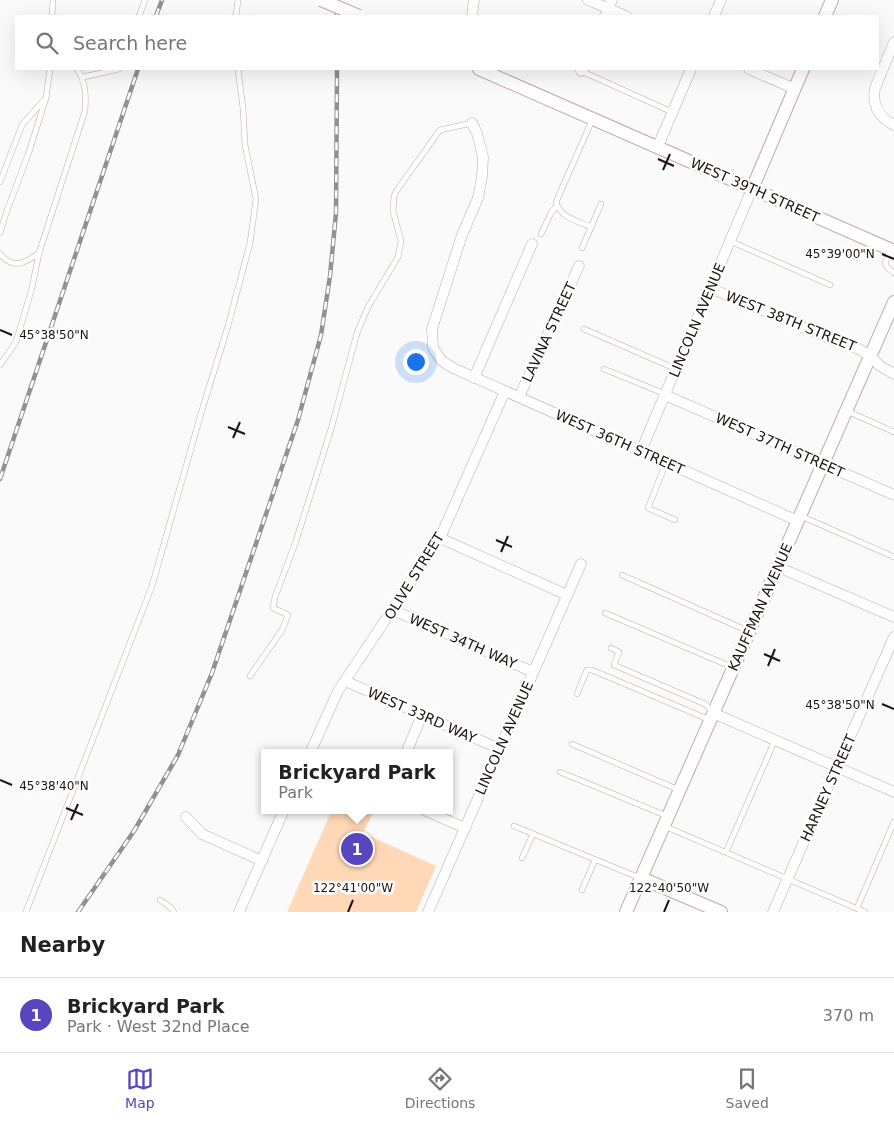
<!DOCTYPE html>
<html lang="en">
<head>
<meta charset="utf-8">
<style>
  body { margin:0; font-family:"DejaVu Sans",sans-serif; background:#f6f6f6; color:#222 }
  .you { position:absolute; left:415px; top:361px; width:18px; height:18px; margin:-12px; border:4px solid #fff; border-radius:50%; background:#1a73e8; box-shadow:0 0 0 8px #1a73e833 }
  .badge { display:grid; place-items:center; width:32px; height:32px; border-radius:50%; background:#5746be; color:#fff; font-size:16px; font-weight:700 }
  .pin { position:absolute; translate:-50% -50%; border:2px solid #fff; box-shadow:0 1px 5px #0006 }
  .popup { position:absolute; left:261px; top:749px; width:192px; height:65px; box-sizing:border-box; display:grid; place-content:center; border-radius:0px; background:#fff; filter:drop-shadow(0 1px 4px #0005); font-size:16px; white-space:nowrap; color:#767676 }
  .popup b { font-size:19px; color:#222 }
  .popup::after { content:''; position:absolute; left:50%; top:100%; margin-left:-10px; border:10px solid transparent; border-top-color:#fff }
  .list { margin:0; padding:0; list-style:none }
  h2 { display:flex; justify-content:space-between; align-items:center; height:65px; margin:0; padding:0 20px; font-size:21px }
  h2 small { font-size:16px; font-weight:400; color:#767676 }
  .list li { display:grid; grid-template-columns:32px 1fr auto; gap:15px; align-items:center; box-sizing:border-box; height:75px; padding:0 20px; border-top:1px solid #e0e0e0 }
  .list b { display:block; font-size:19px; white-space:nowrap }
  .list p { margin:0; font-size:16px; white-space:nowrap; color:#767676 }
  .list em { font-size:16px; font-style:normal; color:#767676 }
  .icon { flex:none; width:28px; height:28px; fill:none; stroke:currentColor; stroke-width:2; stroke-linecap:round; stroke-linejoin:round }
  .map { position:relative; flex:none; width:894px; height:912px; overflow:hidden }
  .search { position:absolute; background:#fff; box-shadow:0 5px 20px #0002; left:15px; right:15px; top:15px; height:55px; display:flex; align-items:center; gap:12px; box-sizing:border-box; padding:0 18px; border-radius:0px; color:#767676; font-size:19px }
  .sheet { height:140px; background:#fff }
  nav { display:flex; justify-content:space-around; align-items:center; box-sizing:border-box; height:70px; border-top:1px solid #e0e0e0; background:#fff; font-size:14px; color:#767676 }
  nav a { display:grid; justify-items:center; gap:2px }
  nav .on { color:#5746be }
  .map>svg:first-child { display:block }
  .green { fill:#ffd8b8 }
  .lines { fill:none; stroke-linecap:round; stroke-linejoin:round }
  .service-casing { stroke:#c7a7a5; stroke-width:6 }
  .minor-casing { stroke:#c7a7a5; stroke-width:11 }
  .tertiary-casing { stroke:#c7a7a5; stroke-width:14 }
  .service { stroke:#fff; stroke-width:5 }
  .minor { stroke:#fff; stroke-width:10 }
  .tertiary { stroke:#fff; stroke-width:12 }
  .rail-casing { stroke:#95908f; stroke-width:4.5 }
  .rail { stroke:#fff; stroke-width:2.5; stroke-dasharray:8; stroke-linecap:butt }
  .tertiary-bridge-casing { stroke:#c7a7a5; stroke-width:14; stroke-linecap:butt }
  .tertiary-bridge { stroke:#fff; stroke-width:12 }
  .ticks { fill:none; stroke:#1e1312; stroke-width:2 }
  .labels { text-anchor:middle; stroke-width:5; stroke-linejoin:round; paint-order:stroke }
  .street-label { font-size:14px; fill:#1e1312; stroke:#fff }
  .ticks-label { font-size:12px; text-anchor:middle; fill:#1e1312; stroke:#fff; stroke-width:5; stroke-linejoin:round; paint-order:stroke }
</style>
</head>
<body>
<div class="map">
<svg width="894" height="912" viewBox="0 0 894 912">
  <rect width="100%" height="100%" fill="#fafafa"/>
  <polygon class="green" points="332,810 354,810 364,815 367,810 375,810 373,813 363,833 436,866 416,912 287,912"/>
  <g class="lines">
    <g class="service-casing">
      <g id="service">
        <polyline points="52,16 53,0"/>
        <polyline points="139,16 145,0"/>
        <polyline points="236,16 238,0"/>
        <polyline points="581,71 672,112"/>
        <polyline points="83,77 119,69"/>
        <polyline points="0,182 22,125 44,100"/>
        <path d="M591 227C578 221 560 218 556 202L593 118"/>
        <polyline points="0,233 6,213 28,155 46,98 50,69"/>
        <polyline points="541,234 552,211 557,206"/>
        <polyline points="730,241 830,285"/>
        <polyline points="582,248 601,204"/>
        <polyline points="890,251 885,263 887,267 894,273"/>
        <path d="M0 254C14 270 25 263 39 253"/>
        <polyline points="584,329 676,369"/>
        <path d="M0 365 16 342 32 288 39 253 85 111C86 96 86 82 77 69"/>
        <polyline points="604,369 665,394"/>
        <polyline points="847,411 894,432"/>
        <polyline points="666,463 648,508 675,520"/>
        <polyline points="801,516 894,557"/>
        <polyline points="622,575 748,631"/>
        <polyline points="605,613 732,667"/>
        <polyline points="611,648 619,652 614,665 705,704 713,712"/>
        <polyline points="250,676 282,630 288,615 273,608 275,597 296,541 331,429 357,333 368,307 398,257 401,241 393,211 394,196 397,190 440,130 472,123"/>
        <polyline points="577,694 587,670 592,670 710,720"/>
        <polyline points="572,744 679,790"/>
        <polyline points="560,772 667,816"/>
        <polyline points="514,826 640,878"/>
        <polyline points="664,826 865,912"/>
        <polyline points="726,852 775,740"/>
        <polyline points="522,858 533,834"/>
        <polyline points="582,890 595,860"/>
        <polyline points="160,900 170,907 174,912"/>
        <polyline points="857,908 894,822"/>
        <polyline points="26,912 152,586 202,410 228,326 250,243 256,199 245,145 243,108 238,69"/>
      </g>
    </g>
    <g class="minor-casing">
      <g id="minor">
        <polyline points="588,0 626,16"/>
        <polyline points="472,16 474,0"/>
        <polyline points="605,16 612,0"/>
        <polyline points="714,16 721,0"/>
        <path d="M894 42 875 88C872 105 878 117 894 125"/>
        <polyline points="749,69 795,89"/>
        <polyline points="581,71 583,69"/>
        <polyline points="472,123 477,133 483,157 482,177 478,198 462,235 432,329 433,348 442,361 453,368 798,521"/>
        <polyline points="658,146 691,69"/>
        <polyline points="710,288 835,341 859,349 870,356 880,366 894,374"/>
        <polyline points="474,378 532,244"/>
        <polyline points="665,395 894,495"/>
        <polyline points="519,397 579,266"/>
        <polyline points="641,451 752,189"/>
        <polyline points="440,538 567,595"/>
        <polyline points="778,567 894,617"/>
        <polyline points="393,610 533,672"/>
        <polyline points="345,681 500,749"/>
        <polyline points="713,713 894,792"/>
        <polyline points="310,753 338,691 440,538 505,391"/>
        <polyline points="406,753 422,715"/>
        <polyline points="424,810 465,828"/>
        <polyline points="186,817 202,834 262,861"/>
        <polyline points="239,912 284,810"/>
        <polyline points="428,912 581,564"/>
        <polyline points="773,912 894,637"/>
      </g>
    </g>
    <g class="tertiary-casing">
      <g id="tertiary">
        <polyline points="825,16 832,0"/>
        <polyline points="479,69 894,251"/>
        <polyline points="752,189 803,69"/>
        <polyline points="641,878 721,912"/>
        <polyline points="626,912 894,302"/>
      </g>
    </g>
    <use href="#service" class="service"/>
    <use href="#minor" class="minor"/>
    <use href="#tertiary" class="tertiary"/>
    <g class="rail-casing">
      <g id="rail">
        <polyline points="156,16 162,0"/>
        <polyline points="337,16 337,0"/>
        <polyline points="0,479 138,69"/>
        <polyline points="78,912 134,831 178,755 212,673 298,420 321,335 330,276 336,213 337,69"/>
      </g>
    </g>
    <use href="#rail" class="rail"/>
    <g class="tertiary-bridge-casing">
      <polyline id="tertiary-bridge" points="321,0 359,16"/>
    </g>
    <use href="#tertiary-bridge" class="tertiary-bridge"/>
  </g>
  <path class="ticks" d="M658 159 674 166M663 170 670 154M882 254 894 259M0 330 12 335M228 427 245 434M233 438 240 422M496 540 512 547M501 552 508 536M764 654 780 661M768 666 775 649M882 704 894 709M0 780 12 785M66 808 83 815M71 820 78 804M348 912 353 900M664 912 669 900"/>
  <g class="labels">
    <g class="street-label">
      <text transform="translate(755 190) rotate(24)" y="5">WEST 39TH STREET</text>
      <text transform="translate(697 320) rotate(-67)" y="5">LINCOLN AVENUE</text>
      <text transform="translate(791 321) rotate(22)" y="5">WEST 38TH STREET</text>
      <text transform="translate(549 332) rotate(-65)" y="5">LAVINA STREET</text>
      <text transform="translate(620 442) rotate(24)" y="5">WEST 36TH STREET</text>
      <text transform="translate(780 445) rotate(24)" y="5">WEST 37TH STREET</text>
      <text transform="translate(414 576) rotate(-58)" y="5">OLIVE STREET</text>
      <text transform="translate(760 607) rotate(-66)" y="5">KAUFFMAN AVENUE</text>
      <text transform="translate(463 641) rotate(24)" y="5">WEST 34TH WAY</text>
      <text transform="translate(422 715) rotate(24)" y="5">WEST 33RD WAY</text>
      <text transform="translate(504 738) rotate(-66)" y="5">LINCOLN AVENUE</text>
      <text transform="translate(828 788) rotate(-66)" y="5">HARNEY STREET</text>
    </g>
  </g>
  <g class="ticks-label">
    <text x="840" y="258">45°39'00"N</text>
    <text x="54" y="339">45°38'50"N</text>
    <text x="840" y="709">45°38'50"N</text>
    <text x="54" y="790">45°38'40"N</text>
    <text x="353" y="892">122°41'00"W</text>
    <text x="669" y="892">122°40'50"W</text>
  </g>
</svg>
<div class="you"></div>
<div class="pin badge" style="left:357px;top:849px">1</div>
<div class="popup"><b>Brickyard Park</b>Park</div>
<div class="search"><svg class="icon" aria-label="search" viewBox="0 0 24 24"><circle cx="10" cy="10" r="6"/><path d="M15 15l6 6"/></svg>Search here</div>
</div>
<section class="sheet">
<h2>Nearby<small></small></h2>
<ul class="list">
<li><span class="badge">1</span><div><b>Brickyard Park</b><p>Park · West 32nd Place</p></div><em>370 m</em></li>
</ul>
</section>
<nav>
<a class="on"><svg class="icon" aria-label="map" viewBox="0 0 24 24"><path d="M3 6l6-2 6 2 6-2v14l-6 2-6-2-6 2zM9 4v14M15 6v14"/></svg>Map</a>
<a><svg class="icon" aria-label="directions" viewBox="0 0 24 24"><path d="M12 3l9 9-9 9-9-9zM9 14v-3h6M13 9l2 2-2 2"/></svg>Directions</a>
<a><svg class="icon" aria-label="saved" viewBox="0 0 24 24"><path d="M7 4h10v16l-5-4-5 4z"/></svg>Saved</a>
</nav>
</body>
</html>
